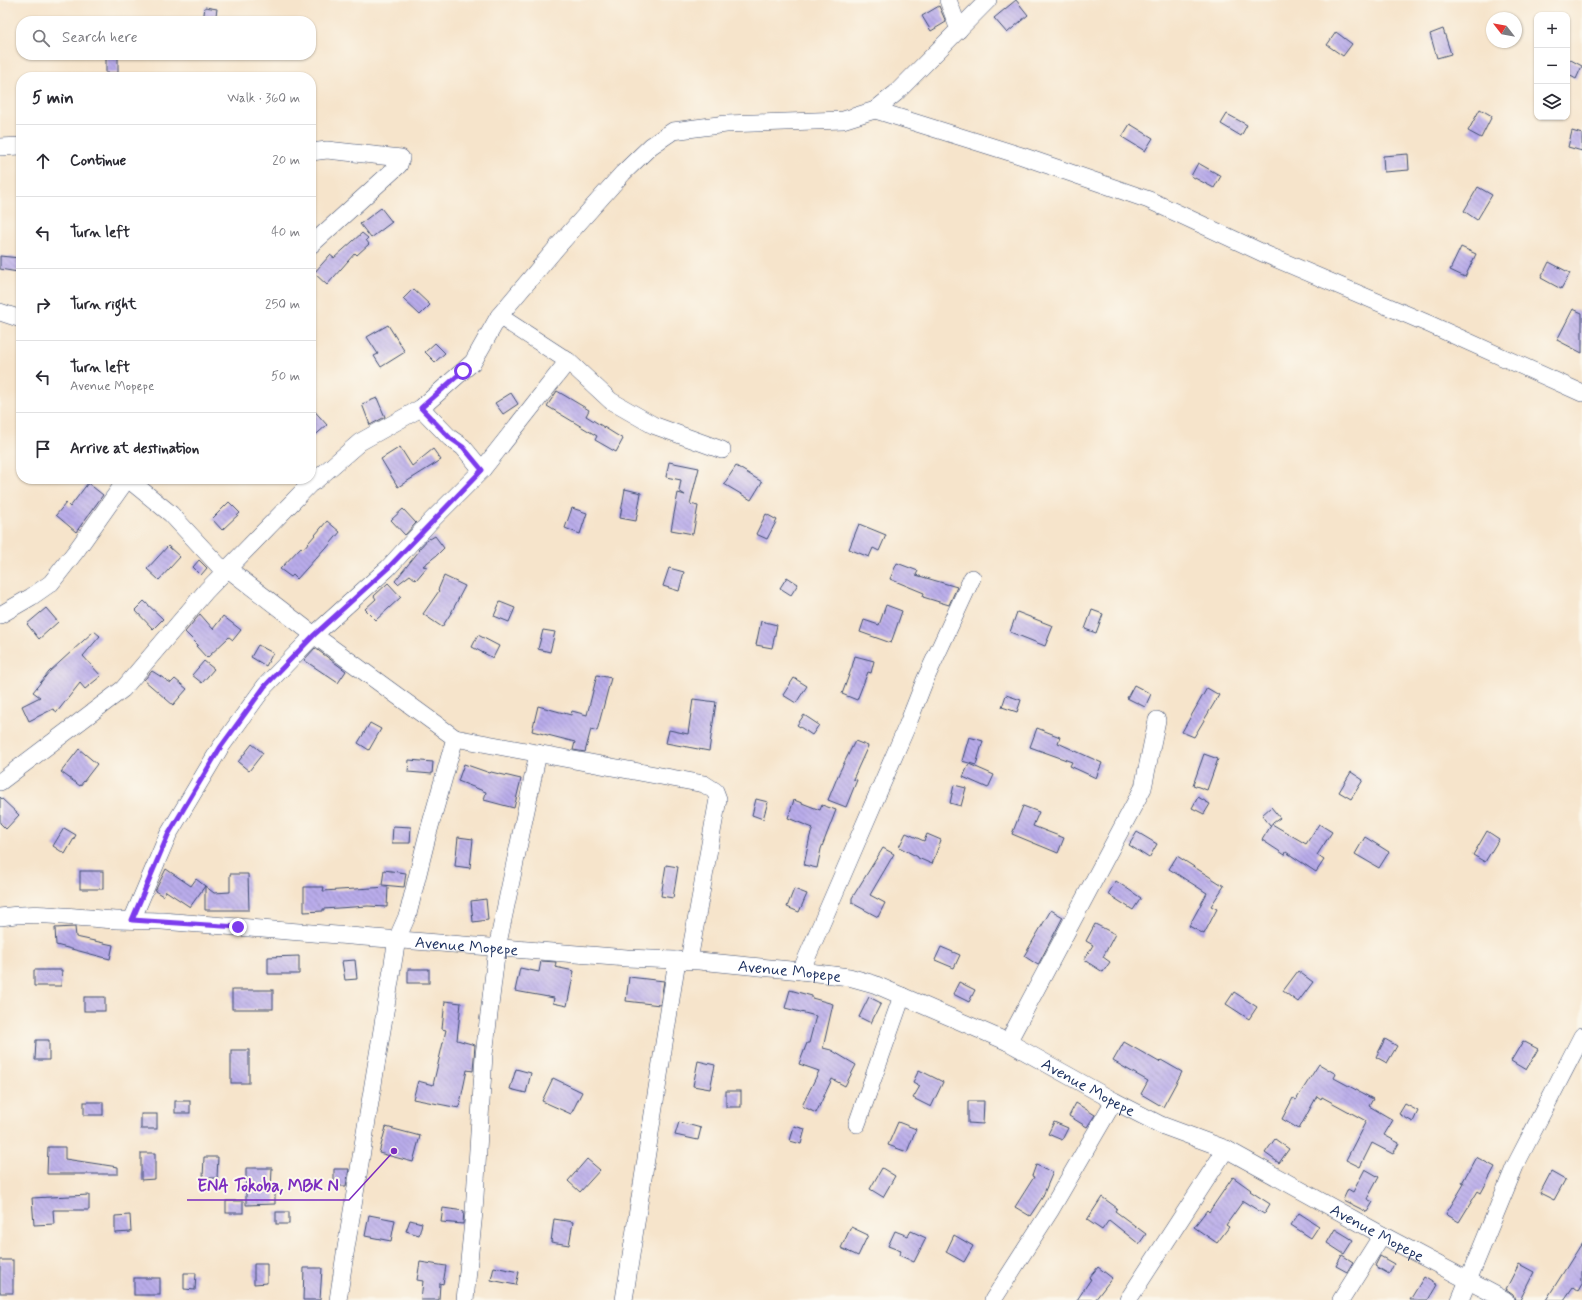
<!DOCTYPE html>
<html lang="en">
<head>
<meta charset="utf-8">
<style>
  body { margin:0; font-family:Mynerve,sans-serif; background:#f2f2f3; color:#2b2b33 }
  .controls { position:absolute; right:12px; top:12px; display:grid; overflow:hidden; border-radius:8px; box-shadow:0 1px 3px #0004 }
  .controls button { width:36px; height:36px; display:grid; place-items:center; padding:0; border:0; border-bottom:1px solid #e1e1e2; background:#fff; color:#2b2b33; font:20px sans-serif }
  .compass { position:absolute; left:1486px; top:12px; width:36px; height:36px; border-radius:50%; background:#fff; box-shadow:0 1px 3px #0004; rotate:301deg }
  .stop { position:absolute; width:12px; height:12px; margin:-9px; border:3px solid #7c3aed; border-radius:50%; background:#fff }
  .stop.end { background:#7c3aed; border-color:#fff; box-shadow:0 1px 4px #0008 }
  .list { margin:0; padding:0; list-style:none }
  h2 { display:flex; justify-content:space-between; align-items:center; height:52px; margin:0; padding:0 16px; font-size:17px }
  h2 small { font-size:13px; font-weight:400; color:#7c7c81 }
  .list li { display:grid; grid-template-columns:26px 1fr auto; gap:12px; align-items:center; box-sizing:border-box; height:72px; padding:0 16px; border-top:1px solid #e1e1e2 }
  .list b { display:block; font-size:15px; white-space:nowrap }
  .list p { margin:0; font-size:13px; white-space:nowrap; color:#7c7c81 }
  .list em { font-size:13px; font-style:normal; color:#7c7c81 }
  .icon { flex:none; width:22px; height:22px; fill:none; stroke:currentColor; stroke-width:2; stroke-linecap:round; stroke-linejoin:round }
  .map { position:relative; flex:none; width:1582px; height:1300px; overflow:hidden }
  .search { position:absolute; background:#fff; box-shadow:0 1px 3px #0004; left:16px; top:16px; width:300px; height:44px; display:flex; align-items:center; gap:10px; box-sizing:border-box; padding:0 14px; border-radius:16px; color:#7c7c81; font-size:15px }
  .panel { position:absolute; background:#fff; box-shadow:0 1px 3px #0004; left:16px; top:72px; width:300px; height:412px; border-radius:16px }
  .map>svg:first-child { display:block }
  .building { fill:url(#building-back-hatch) }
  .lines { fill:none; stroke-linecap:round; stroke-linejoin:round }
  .minor-casing { stroke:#3c4a6e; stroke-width:18 }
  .minor { stroke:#fff; stroke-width:17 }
  .route { stroke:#7c3aed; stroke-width:5 }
  .labels { text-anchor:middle; stroke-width:4; stroke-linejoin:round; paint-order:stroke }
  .street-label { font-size:16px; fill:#1b2f5e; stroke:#fbf7ec }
  .leader { fill:none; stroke:#7b2cbf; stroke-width:1.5 }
  .callout-dot { fill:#7b2cbf; stroke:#fbf7ec; stroke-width:1.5 }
  .callout-label { font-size:17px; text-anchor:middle; font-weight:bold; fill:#7b2cbf; stroke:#fbf7ec; stroke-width:4; stroke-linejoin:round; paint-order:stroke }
</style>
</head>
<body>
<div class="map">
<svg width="1582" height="1300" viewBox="0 0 1582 1300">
  <defs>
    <pattern id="building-back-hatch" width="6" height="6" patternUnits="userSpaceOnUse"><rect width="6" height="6" fill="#b9acea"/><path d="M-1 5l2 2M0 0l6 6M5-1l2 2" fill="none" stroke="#968cc1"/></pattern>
  </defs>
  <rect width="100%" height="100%" fill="#fbf7ec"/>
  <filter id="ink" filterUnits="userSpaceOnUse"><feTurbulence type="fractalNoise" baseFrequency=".025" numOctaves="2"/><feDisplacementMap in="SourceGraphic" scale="8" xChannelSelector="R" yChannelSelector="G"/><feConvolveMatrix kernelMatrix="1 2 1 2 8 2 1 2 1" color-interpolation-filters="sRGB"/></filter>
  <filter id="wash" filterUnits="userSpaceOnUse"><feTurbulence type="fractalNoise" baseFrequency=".012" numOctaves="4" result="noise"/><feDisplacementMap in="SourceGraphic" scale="16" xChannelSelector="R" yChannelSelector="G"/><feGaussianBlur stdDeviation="0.9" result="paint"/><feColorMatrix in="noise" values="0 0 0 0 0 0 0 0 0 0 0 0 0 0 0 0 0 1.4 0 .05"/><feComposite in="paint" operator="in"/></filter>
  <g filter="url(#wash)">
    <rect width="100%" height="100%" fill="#f6e4cb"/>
    <g id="blocks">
      <g class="building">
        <polygon points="1016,0 1028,15 1007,33 994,18"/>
        <polygon points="939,6 946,22 931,31 922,16"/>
        <polygon points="205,7 217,9 215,21 203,21"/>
        <polygon points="1443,29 1451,54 1437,58 1430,34"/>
        <polygon points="1336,32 1352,44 1343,56 1327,45"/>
        <rect x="106" y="55" width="12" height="18"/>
        <polygon points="1567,58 1582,66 1576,79 1567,74"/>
        <polygon points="1480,109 1492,116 1481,138 1468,131"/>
        <polygon points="1227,114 1247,125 1241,136 1221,124"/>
        <polygon points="1130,124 1153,138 1145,151 1122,137"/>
        <polygon points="1572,131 1582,134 1582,151 1568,147"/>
        <polygon points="1408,154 1409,170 1384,172 1383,156"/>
        <polygon points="1198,163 1221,176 1214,188 1191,176"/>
        <polygon points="1478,187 1492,195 1477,220 1464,211"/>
        <polygon points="381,208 392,222 371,238 360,224"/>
        <polygon points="362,233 368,238 366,240 369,244 357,255 355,253 327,285 314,273 330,255 334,258"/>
        <polygon points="1461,247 1476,254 1465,277 1450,270"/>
        <polygon points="0,256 20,258 18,272 0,269"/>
        <polygon points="1549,262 1570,273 1561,289 1541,278"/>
        <polygon points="413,289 430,305 420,315 403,299"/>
        <polygon points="1573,309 1582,313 1582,353 1557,340"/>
        <polygon points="388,325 405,352 381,367 374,356 378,354 367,337"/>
        <polygon points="435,343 445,353 435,362 425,352"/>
        <polygon points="557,391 589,410 586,416 623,439 616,452 595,440 597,436 547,406"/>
        <polygon points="511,393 518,404 503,414 495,403"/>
        <polygon points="377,398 385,417 370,425 362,404"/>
        <polygon points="311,407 327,425 311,439"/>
        <polygon points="400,447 412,466 433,449 441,460 398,487 381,459"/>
        <polygon points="669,462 699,468 690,504 698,506 693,534 671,530 678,493 685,495 679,491 681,480 666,477"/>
        <polygon points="736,466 762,482 751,500 724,484"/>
        <polygon points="88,483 103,495 76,532 56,515 66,503 70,507"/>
        <polygon points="625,489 641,493 636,521 620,518"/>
        <polygon points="229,502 240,513 222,530 212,519"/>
        <polygon points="572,508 587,513 580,534 565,528"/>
        <polygon points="403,509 416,523 405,535 391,520"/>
        <polygon points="766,514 777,520 767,539 756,534"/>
        <polygon points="327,521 340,532 326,549 325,548 297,579 293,575 291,577 280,569 301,547 303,549"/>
        <polygon points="859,524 886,535 879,551 873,548 869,557 849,549"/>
        <polygon points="435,536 444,548 437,555 423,566 427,567 416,580 410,575 398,584 395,581 419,551 418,550 429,538 430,539"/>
        <polygon points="168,546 180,557 159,580 147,569"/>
        <polygon points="199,560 207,568 201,575 193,567"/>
        <polygon points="897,563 918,571 916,575 957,587 949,605 923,597 924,593 890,579"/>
        <polygon points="669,568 684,572 679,591 663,586"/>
        <polygon points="444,576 465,586 451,613 442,627 423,614 439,591 438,590"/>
        <polygon points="787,577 798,584 791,595 780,588"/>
        <polygon points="388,583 401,597 376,620 365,609 376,599 374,596"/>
        <polygon points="144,601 163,619 153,629 135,610"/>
        <polygon points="500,602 515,608 509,622 494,616"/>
        <polygon points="886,605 902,611 891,643 860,632 864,620 879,625"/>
        <polygon points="46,608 58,622 39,639 27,624"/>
        <polygon points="1092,610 1103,614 1096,633 1085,629"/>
        <polygon points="1017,612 1053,626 1045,646 1010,632"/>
        <polygon points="200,614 213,629 223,616 241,630 233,640 229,637 207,658 196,646 198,645 185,632"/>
        <polygon points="761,621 777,625 772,648 756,645"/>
        <polygon points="543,630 555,632 550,652 538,649"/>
        <polygon points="94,631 100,636 83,656 101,676 85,689 80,683 57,712 53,709 29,721 22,706 40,697 33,692 49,672"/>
        <polygon points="478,635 499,646 493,658 472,647"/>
        <polygon points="258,645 273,653 266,666 251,657"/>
        <polygon points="315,648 346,671 338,683 304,660"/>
        <polygon points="855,656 874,661 871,673 868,672 857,700 842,694 852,667"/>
        <polygon points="204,661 214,669 202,683 192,675"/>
        <polygon points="152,671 171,683 175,679 187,689 173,705 144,680"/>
        <polygon points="597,675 611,678 597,731 591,729 585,752 573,750 575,742 532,731 538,706 571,715 572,711 587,715"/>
        <polygon points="794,678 807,686 796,703 783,695"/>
        <polygon points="1134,685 1151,694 1145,707 1127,698"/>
        <polygon points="1207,688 1219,695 1194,737 1182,732"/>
        <polygon points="1006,695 1021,700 1017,712 1002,707"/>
        <polygon points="693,699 716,702 709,751 666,743 669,730 688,734"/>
        <polygon points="804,715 819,725 812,735 797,725"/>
        <polygon points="370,723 381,729 369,750 358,743"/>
        <polygon points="1037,728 1060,737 1058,743 1102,763 1096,778 1070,766 1072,762 1030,747"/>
        <polygon points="969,737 983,741 976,765 962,761"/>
        <polygon points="855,741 868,746 853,779 857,780 846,807 828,800 839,773"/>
        <polygon points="252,744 263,753 249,771 238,762"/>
        <polygon points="79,749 97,764 80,786 61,772"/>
        <polygon points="1204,754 1218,759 1207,790 1193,785"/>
        <polygon points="409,760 433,762 432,774 408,772"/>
        <polygon points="464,764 490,773 491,772 521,779 514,808 484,800 486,792 458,781"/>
        <polygon points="969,764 994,775 988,788 963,777"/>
        <polygon points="1351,772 1363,780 1351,799 1339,792"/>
        <polygon points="954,785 966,788 961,806 950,803"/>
        <polygon points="0,797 19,815 6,829 0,823"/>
        <polygon points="1198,797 1210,804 1204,814 1192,808"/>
        <polygon points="756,799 768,802 763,819 752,815"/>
        <polygon points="794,800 820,810 822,805 836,810 821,849 817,868 804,865 810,836 813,828 788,818"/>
        <polygon points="1023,806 1039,812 1033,826 1064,838 1058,853 1012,834"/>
        <polygon points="1271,807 1280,818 1270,825 1262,815"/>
        <polygon points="1272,824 1306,844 1319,824 1332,832 1317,855 1324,860 1316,872 1286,852 1285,855 1262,840"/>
        <polygon points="393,826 411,827 410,843 392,843"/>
        <polygon points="64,828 76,835 65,854 53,846"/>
        <polygon points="1487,831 1499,839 1485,862 1473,855"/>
        <polygon points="1137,832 1157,844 1149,858 1129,845"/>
        <polygon points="906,833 924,841 927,834 941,840 932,864 918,858 918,857 899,847"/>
        <polygon points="458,837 473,839 470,868 455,866"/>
        <polygon points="1365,837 1389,852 1379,868 1355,854"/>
        <polygon points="883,848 894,854 870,895 885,903 878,917 852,903 852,898"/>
        <polygon points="1177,856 1224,886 1211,906 1217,909 1204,934 1189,926 1207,893 1169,869"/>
        <polygon points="666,865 678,867 673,898 661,896"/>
        <polygon points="166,869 191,886 196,879 205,886 190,907 166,891 163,896 155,891"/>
        <polygon points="384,870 406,873 404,887 382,885"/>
        <rect x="80" y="871" width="23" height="18"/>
        <polygon points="230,874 248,874 249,910 205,910 205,886 214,893 230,892"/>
        <polygon points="1116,881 1141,898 1133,910 1108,894"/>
        <polygon points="304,887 324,887 323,891 388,887 387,907 368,906 323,909 323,911 304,912"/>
        <polygon points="794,889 807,894 799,912 787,907"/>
        <polygon points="486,899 488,920 473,922 471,901"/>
        <polygon points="1051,910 1063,917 1038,965 1024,956"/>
        <polygon points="1095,924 1115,934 1103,957 1110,962 1103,972 1084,960 1093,945 1086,941"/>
        <polygon points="75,927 76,937 113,945 110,959 56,945 55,928"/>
        <polygon points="941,947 960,955 954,968 935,960"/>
        <polygon points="299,956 299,974 268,974 268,957"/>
        <polygon points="355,960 357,979 345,980 342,961"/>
        <polygon points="541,961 556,962 555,967 574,971 567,1006 553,1003 554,998 515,991 520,968 539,972"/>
        <rect x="408" y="969" width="21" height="14"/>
        <polygon points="34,970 62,970 61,986 34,986"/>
        <polygon points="1298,971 1313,982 1298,1002 1283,991"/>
        <polygon points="629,977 664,981 660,1005 626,1001"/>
        <polygon points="959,982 975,990 969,1002 953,994"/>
        <rect x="232" y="990" width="41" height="19"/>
        <polygon points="790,990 812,996 812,998 833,1004 823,1048 831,1050 856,1065 845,1086 832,1079 816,1113 802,1106 819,1071 799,1064 807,1043 809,1043 816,1016 785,1008"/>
        <polygon points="1234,992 1257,1007 1249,1019 1226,1004"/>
        <rect x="84" y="997" width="21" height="14"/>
        <polygon points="869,997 881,1003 871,1023 859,1017"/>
        <polygon points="445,1001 461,1003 457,1040 475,1045 473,1071 467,1070 459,1108 413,1099 418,1081 433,1085 446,1030 442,1029"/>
        <polygon points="1385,1039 1397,1046 1387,1063 1376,1057"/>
        <polygon points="36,1040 49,1040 49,1060 35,1060"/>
        <polygon points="1523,1041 1538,1049 1526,1070 1511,1061"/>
        <polygon points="1124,1042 1159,1062 1161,1060 1182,1072 1163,1107 1141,1094 1148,1081 1113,1061"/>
        <rect x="231" y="1050" width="18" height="33"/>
        <polygon points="698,1061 715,1065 710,1089 693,1086"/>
        <polygon points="1319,1064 1336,1074 1334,1078 1373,1099 1369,1106 1393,1120 1384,1135 1399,1143 1393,1154 1372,1143 1360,1167 1346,1160 1366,1121 1322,1097 1321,1099 1317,1096 1299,1129 1282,1119 1293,1098 1296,1100"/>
        <polygon points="516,1069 531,1073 526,1093 510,1089"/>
        <polygon points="919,1070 943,1082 931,1107 913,1098 920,1086 913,1082"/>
        <polygon points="553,1078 582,1092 571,1114 542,1101"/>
        <rect x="726" y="1091" width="15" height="16"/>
        <rect x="175" y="1101" width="15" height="12"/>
        <polygon points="968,1101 984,1101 983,1124 968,1123"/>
        <rect x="84" y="1102" width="19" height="13"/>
        <polygon points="1076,1103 1095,1115 1087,1127 1069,1116"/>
        <polygon points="1405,1104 1418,1111 1413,1122 1399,1114"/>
        <rect x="141" y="1114" width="16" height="15"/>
        <polygon points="679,1122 701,1128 698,1140 675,1135"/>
        <polygon points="898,1122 916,1129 907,1152 888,1145"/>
        <polygon points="1054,1122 1068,1128 1062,1140 1048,1134"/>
        <polygon points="794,1126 805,1129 801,1144 790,1141"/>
        <polygon points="386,1127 420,1136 413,1162 379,1153"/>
        <polygon points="1275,1139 1289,1149 1279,1163 1265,1153"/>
        <polygon points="48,1147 65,1147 65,1159 118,1167 118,1174 47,1174"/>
        <polygon points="141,1153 155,1153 155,1179 141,1180"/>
        <polygon points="204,1157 218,1157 217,1178 203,1178"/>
        <polygon points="1476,1157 1495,1167 1481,1193 1478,1191 1459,1222 1446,1214 1464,1184 1462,1183"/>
        <polygon points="587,1159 600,1170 580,1192 568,1181"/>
        <polygon points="1036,1165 1053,1172 1042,1198 1030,1216 1015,1207 1034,1177 1032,1176"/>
        <polygon points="246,1168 272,1168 271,1191 275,1191 275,1204 246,1205"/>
        <polygon points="882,1168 895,1176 883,1197 870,1189"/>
        <polygon points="334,1169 349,1169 346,1186 334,1186"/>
        <polygon points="1365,1169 1379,1177 1367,1199 1373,1202 1367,1212 1343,1200 1348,1189 1353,1192"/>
        <polygon points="1551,1172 1565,1180 1554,1200 1540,1193"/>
        <polygon points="1233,1177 1251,1190 1250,1191 1270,1204 1264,1214 1243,1201 1226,1225 1229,1227 1217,1243 1194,1227 1207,1210 1209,1212"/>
        <polygon points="89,1195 89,1210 53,1210 54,1224 34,1225 32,1198"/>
        <polygon points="1102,1197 1117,1208 1115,1211 1146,1234 1139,1244 1109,1220 1102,1230 1087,1220"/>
        <rect x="226" y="1201" width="17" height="12"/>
        <polygon points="443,1208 464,1211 463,1224 441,1222"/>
        <rect x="276" y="1212" width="13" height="12"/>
        <polygon points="1299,1213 1319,1226 1311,1238 1291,1225"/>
        <polygon points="130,1215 131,1232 115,1233 115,1216"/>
        <polygon points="369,1215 395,1220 391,1241 365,1236"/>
        <polygon points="554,1219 573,1222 569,1245 551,1242"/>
        <polygon points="410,1220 422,1223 419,1235 406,1231"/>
        <polygon points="851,1227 868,1235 858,1256 841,1248"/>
        <polygon points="1335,1229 1353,1240 1344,1254 1327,1243"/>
        <polygon points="895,1231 908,1236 911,1231 926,1238 914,1262 899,1255 901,1251 888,1246"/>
        <polygon points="954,1235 973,1246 964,1262 946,1252"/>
        <polygon points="1582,1243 1582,1284 1578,1291 1573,1287 1564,1300 1546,1300"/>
        <polygon points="1342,1255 1353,1262 1347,1272 1336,1266"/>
        <polygon points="1380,1256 1394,1264 1389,1274 1375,1266"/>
        <rect x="0" y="1260" width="13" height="33"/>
        <polygon points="420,1262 446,1266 443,1284 440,1283 439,1300 421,1300 423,1281 417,1280"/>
        <polygon points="254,1264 267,1264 267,1283 254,1284"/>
        <polygon points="1519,1264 1534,1272 1520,1300 1515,1300 1513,1294 1506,1289"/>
        <polygon points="494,1267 519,1272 516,1285 491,1280"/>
        <polygon points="1098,1267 1112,1278 1095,1300 1077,1300 1091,1279 1089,1278"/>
        <polygon points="304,1268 322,1268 320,1300 303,1300"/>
        <polygon points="184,1273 196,1273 195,1290 184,1289"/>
        <polygon points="1424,1277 1437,1285 1428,1300 1410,1300"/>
        <rect x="134" y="1278" width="26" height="17"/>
      </g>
    </g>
  </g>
  <g filter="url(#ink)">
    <use href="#blocks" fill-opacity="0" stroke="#3c4a6e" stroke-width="1"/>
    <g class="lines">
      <g class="minor-casing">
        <g id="minor">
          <polyline points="948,0 959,30"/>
          <polyline points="875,110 1022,156 1149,200 1265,254 1429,324 1582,393"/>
          <polyline points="0,147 21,146"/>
          <polyline points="311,152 327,150 401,158 399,165 311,245"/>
          <polyline points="0,312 21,319"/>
          <polyline points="499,316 568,361 611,401 653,425 722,450"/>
          <polyline points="421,408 450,438 463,447 482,470"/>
          <polyline points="128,479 171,514 219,566 227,568 314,635 455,738 427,837 408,914 397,939 345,1254 338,1300"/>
          <polyline points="0,615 31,597 51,583 76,551 127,479"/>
          <polyline points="455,738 704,784 715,791 718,799 689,960"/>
          <polyline points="0,782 123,689 206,591 310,484 315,481 360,442 421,408 473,362 499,316 558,246 623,173 651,146 673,131 726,124 843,120 875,110 896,93 988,0"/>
          <path id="s1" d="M0 917C36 911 65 917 101 919 121 921 141 920 162 921L627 958 699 961 801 971 849 977 874 984 1008 1042 1114 1101 1161 1125 1226 1149 1382 1235 1505 1300"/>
          <polyline points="132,920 168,835 220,748 265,686 314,635 388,568 430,522 482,470 568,361"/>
          <polyline points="801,971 907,726 925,680 972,578"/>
          <polyline points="1008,1042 1143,788 1157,720"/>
          <polyline points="857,1124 902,996"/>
          <polyline points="465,1300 474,1212 484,1055 497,948 538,753"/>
          <polyline points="624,1300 677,960"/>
          <polyline points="993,1300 1050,1211 1114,1101"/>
          <polyline points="1128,1300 1226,1149"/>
          <polyline points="1341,1300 1382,1235"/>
          <polyline points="1460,1300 1515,1166 1582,1036"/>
        </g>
      </g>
      <use href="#minor" class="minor"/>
    </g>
  </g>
  <g class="lines" filter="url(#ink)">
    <polyline class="route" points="238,927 132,920 168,835 220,748 265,686 314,635 388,568 482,470 463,447 450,438 421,408 463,371"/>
  </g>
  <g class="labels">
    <g class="street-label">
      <text dy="6" stroke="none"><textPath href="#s1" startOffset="468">Avenue Mopepe</textPath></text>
      <text dy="6" stroke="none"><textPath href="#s1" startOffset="792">Avenue Mopepe</textPath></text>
      <text dy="6" stroke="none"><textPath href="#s1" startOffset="1116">Avenue Mopepe</textPath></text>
      <text dy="6" stroke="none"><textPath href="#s1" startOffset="1440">Avenue Mopepe</textPath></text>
    </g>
  </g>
  <path class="leader" d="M394 1151L349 1200H187"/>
  <circle class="callout-dot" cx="394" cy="1151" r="4"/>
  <g class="callout-label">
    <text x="268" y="1191">ENA Tokoba, MBK N</text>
  </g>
</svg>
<div class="controls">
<button>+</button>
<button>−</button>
<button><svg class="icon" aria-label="layers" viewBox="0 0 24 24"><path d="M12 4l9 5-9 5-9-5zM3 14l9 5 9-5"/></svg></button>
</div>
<svg class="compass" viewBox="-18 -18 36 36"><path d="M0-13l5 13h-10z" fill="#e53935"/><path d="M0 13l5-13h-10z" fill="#7c7c81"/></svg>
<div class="stop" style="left:463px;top:371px"></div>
<div class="stop end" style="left:238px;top:927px"></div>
<div class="search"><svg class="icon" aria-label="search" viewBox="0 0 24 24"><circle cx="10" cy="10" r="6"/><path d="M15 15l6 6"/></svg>Search here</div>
<section class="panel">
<h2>5 min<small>Walk · 360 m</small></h2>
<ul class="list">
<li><svg class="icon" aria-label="ahead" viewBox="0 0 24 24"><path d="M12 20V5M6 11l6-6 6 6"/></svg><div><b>Continue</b></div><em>20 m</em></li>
<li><svg class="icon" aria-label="left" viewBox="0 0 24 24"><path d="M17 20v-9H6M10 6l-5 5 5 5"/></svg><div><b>Turn left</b></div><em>40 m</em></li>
<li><svg class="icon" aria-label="right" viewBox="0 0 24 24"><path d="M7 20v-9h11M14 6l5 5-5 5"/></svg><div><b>Turn right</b></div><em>250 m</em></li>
<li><svg class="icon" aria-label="left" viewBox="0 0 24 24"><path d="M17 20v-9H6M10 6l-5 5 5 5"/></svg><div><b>Turn left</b><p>Avenue Mopepe</p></div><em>50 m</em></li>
<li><svg class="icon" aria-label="arrive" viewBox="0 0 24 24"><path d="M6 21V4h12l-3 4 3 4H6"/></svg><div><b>Arrive at destination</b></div></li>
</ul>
</section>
</div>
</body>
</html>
